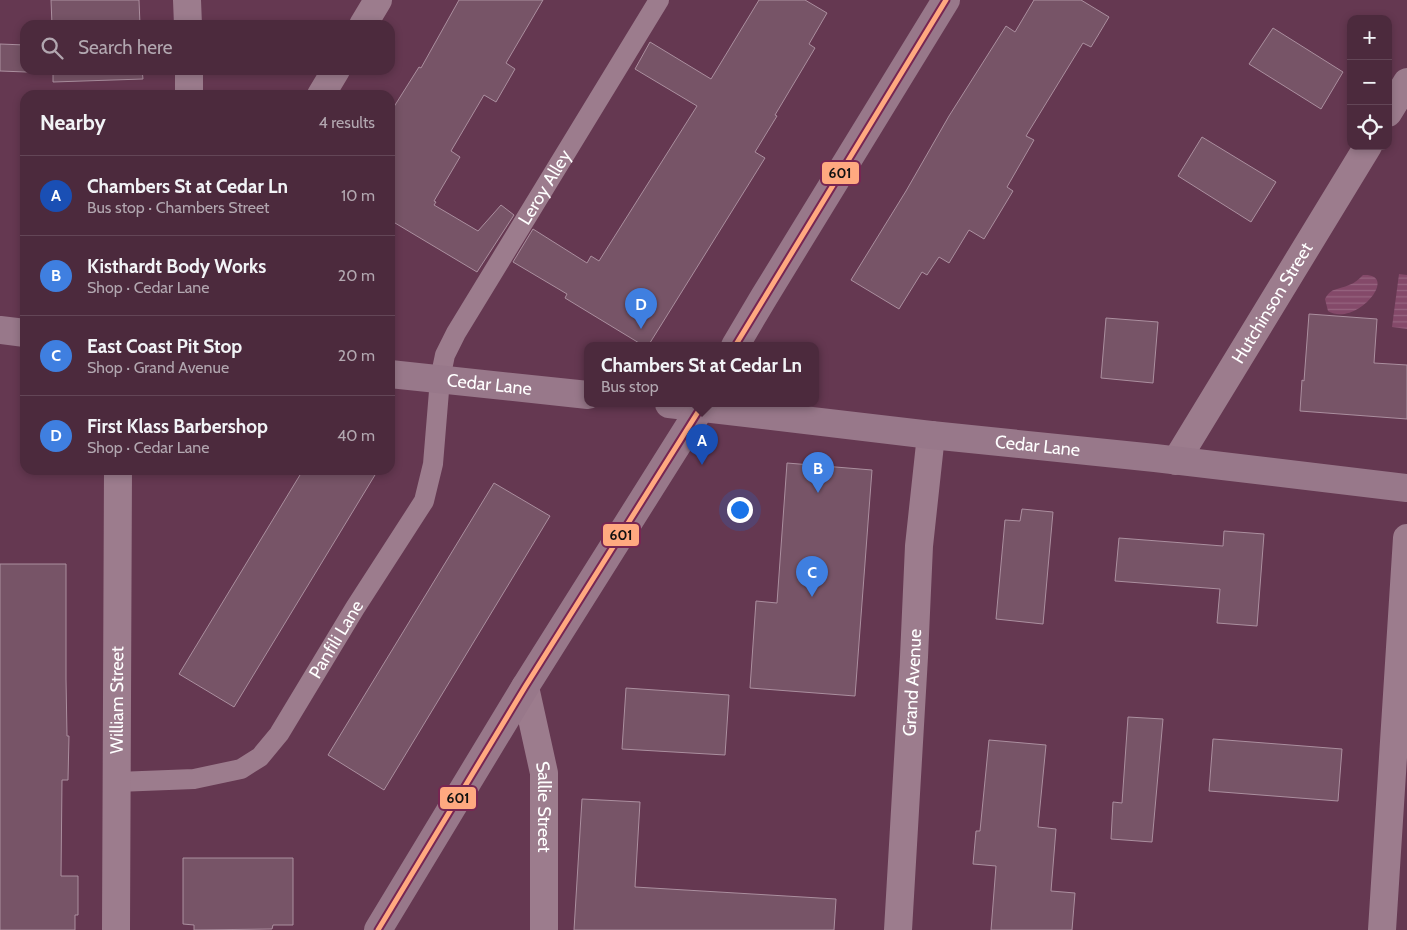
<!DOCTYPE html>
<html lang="en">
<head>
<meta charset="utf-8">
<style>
  body { margin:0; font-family:Cabin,sans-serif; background:#563648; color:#f1f3f6 }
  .controls { position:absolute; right:15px; top:15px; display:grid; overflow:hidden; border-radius:10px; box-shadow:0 2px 8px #0003 }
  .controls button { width:45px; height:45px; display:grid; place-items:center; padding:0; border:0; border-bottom:1px solid #634657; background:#4c2a3d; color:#f1f3f6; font:25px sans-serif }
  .you { position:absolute; left:739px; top:509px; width:18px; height:18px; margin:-12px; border:4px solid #fff; border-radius:50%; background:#1a73e8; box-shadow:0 0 0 8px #1a73e833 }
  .badge { display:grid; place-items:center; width:32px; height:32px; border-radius:50%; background:#c9b9c2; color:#fff; font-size:16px; font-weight:700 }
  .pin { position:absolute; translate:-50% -41px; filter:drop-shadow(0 1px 2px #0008) }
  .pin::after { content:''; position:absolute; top:26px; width:18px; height:15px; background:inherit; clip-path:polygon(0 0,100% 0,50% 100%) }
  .popup { position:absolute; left:584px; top:342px; width:235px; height:65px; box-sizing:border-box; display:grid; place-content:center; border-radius:10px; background:#4c2a3d; filter:drop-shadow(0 1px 4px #0005); font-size:16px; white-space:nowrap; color:#b2a7b0 }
  .popup b { font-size:19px; color:#f1f3f6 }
  .popup::after { content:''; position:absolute; left:50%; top:100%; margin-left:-10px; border:10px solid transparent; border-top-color:#4c2a3d }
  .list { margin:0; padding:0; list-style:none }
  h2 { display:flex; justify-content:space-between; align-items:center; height:65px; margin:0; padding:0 20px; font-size:21px }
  h2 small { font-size:16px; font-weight:400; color:#b2a7b0 }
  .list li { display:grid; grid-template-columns:32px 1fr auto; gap:15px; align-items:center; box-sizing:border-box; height:80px; padding:0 20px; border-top:1px solid #634657 }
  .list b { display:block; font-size:19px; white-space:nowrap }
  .list p { margin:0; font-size:16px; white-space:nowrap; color:#b2a7b0 }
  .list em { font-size:16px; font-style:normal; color:#b2a7b0 }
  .icon { flex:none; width:28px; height:28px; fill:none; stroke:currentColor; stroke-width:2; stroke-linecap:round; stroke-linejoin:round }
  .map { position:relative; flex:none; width:1407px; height:930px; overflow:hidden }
  .search { position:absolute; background:#4c2a3d; box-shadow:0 2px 8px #0003; left:20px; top:20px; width:375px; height:55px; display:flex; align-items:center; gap:12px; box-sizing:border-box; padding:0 18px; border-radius:15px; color:#b2a7b0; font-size:19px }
  .panel { position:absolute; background:#4c2a3d; box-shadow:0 2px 8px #0003; left:20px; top:90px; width:375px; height:385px; border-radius:15px }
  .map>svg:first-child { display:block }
  .water { fill:url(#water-rules) }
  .building { fill:#775467; stroke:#ab8f9f }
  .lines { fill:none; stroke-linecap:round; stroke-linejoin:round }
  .lane { stroke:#9c7c8d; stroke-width:20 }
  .street { stroke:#9c7c8d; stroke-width:28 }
  .secondary { stroke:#98788a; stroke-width:28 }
  .bus-1-casing { stroke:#772652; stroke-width:9 }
  .bus-1 { stroke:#ffa980; stroke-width:5 }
  .labels { text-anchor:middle; stroke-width:4.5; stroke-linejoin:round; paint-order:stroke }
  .street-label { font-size:18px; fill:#fff; stroke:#772652 }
  .line-badge { stroke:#772652; stroke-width:2 }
  .pale-badge-label { font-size:14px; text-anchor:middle; font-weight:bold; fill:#111 }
</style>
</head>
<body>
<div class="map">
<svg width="1407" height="930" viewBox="0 0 1407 930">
  <defs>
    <pattern id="water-rules" width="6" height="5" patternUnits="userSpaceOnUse" patternTransform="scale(1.25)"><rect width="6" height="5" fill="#844969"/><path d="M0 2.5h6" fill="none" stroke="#966480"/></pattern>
  </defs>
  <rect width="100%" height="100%" fill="#653851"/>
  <g class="water">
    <polygon points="1399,274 1407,275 1407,329 1392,327"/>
    <path d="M1363 275C1401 273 1356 328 1328 311L1325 299C1331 287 1339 290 1349 285 1355 283 1359 279 1363 275Z"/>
  </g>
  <g class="building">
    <polygon points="51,0 139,0 140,25 52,25"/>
    <polygon points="459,0 543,0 506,63 515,69 496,102 484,95 451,151 460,157 434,201 436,202 434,205 478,231 501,205 514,215 477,272 390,220 390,113 419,67 421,68"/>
    <polygon points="759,0 805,0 827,13 809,44 815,48 775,115 777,116 755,152 765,158 648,346 644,346 565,298 567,294 513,262 533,229 587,263 591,256 599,261 697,106 635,69 650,42 711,79"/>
    <polygon points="1034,0 1081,0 1109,17 1091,47 1083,43 1026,136 1034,140 1007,187 1013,191 984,239 969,230 949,263 939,257 927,275 922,272 899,309 851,280 906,191 949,116 1006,26 1015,32"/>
    <polygon points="1273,28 1343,72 1321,109 1249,64"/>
    <polygon points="0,44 25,45 25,70 142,70 143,79 53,82 53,73 0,71"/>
    <polygon points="1202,137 1276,182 1251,222 1178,176"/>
    <polygon points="1309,314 1377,319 1374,363 1407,365 1407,419 1300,411 1302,380 1304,381"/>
    <polygon points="1106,318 1158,322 1153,383 1101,378"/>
    <polygon points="787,463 872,470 855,696 750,688 756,601 777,603"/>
    <polygon points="303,470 378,470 234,707 179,674"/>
    <polygon points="494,483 550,516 384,790 328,755"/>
    <polygon points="1022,509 1053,512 1043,624 996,619 1005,520 1020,521"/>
    <polygon points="1224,531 1264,534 1257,626 1217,623 1220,589 1115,581 1119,538 1223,546"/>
    <polygon points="0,564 66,564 66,679 67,736 69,736 68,780 62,780 61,876 78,876 78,915 75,915 75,930 0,930"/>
    <polygon points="626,688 729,695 725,755 622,749"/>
    <polygon points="1128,717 1163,719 1152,842 1111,839 1113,802 1122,803"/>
    <polygon points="1213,739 1342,749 1338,801 1209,791"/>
    <polygon points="989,740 1046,745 1038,827 1056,829 1051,891 1075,893 1072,930 991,930 996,866 973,864 976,831 980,831"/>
    <polygon points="582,799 640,802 635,887 836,899 834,930 574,930"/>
    <polygon points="183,858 293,858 293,925 273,925 272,929 194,930 194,925 183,924"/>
  </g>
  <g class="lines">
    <path class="lane" id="s1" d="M117 782 194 779 241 769 260 757 279 734 355 608 424 501 433 464 440 379 445 355 456 333 659 0"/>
    <g class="street">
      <polyline points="187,0 188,25"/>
      <polyline points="363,25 378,0"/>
      <polyline points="189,70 189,95"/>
      <polyline points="321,95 336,70"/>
      <polyline points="1388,113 1407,82"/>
      <path id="s2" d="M1176 461 1368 146"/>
      <path id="s3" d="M525 687 544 773V930"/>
      <path id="s4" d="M116 930 118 470"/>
      <path id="s5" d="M898 930 914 657 919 546 931 435"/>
      <polyline points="1382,930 1407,538"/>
    </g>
    <g class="secondary">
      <polyline points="0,330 25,333"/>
      <polyline points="735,346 764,297 946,0"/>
      <path id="s6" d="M390 374 588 395"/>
      <path id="s7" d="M669 404 931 435 1155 458 1407 488"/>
      <polyline points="378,930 525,687 703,404"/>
    </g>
    <g class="bus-1-casing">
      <g id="bus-1">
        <polyline points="735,346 946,0"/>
        <polyline points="378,930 525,687 703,404"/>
      </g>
    </g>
    <use href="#bus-1" class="bus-1"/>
  </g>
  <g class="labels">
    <g class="street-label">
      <text dy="6" stroke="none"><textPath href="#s1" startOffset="795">Leroy Alley</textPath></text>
      <text dy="6" stroke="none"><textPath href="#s2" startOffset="185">Hutchinson Street</textPath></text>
      <text dy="6" stroke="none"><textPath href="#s6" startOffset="100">Cedar Lane</textPath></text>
      <text dy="6" stroke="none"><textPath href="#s7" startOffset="371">Cedar Lane</textPath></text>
      <text dy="6" stroke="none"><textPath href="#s1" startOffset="288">Panfili Lane</textPath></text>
      <text dy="6" stroke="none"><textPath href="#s5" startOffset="248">Grand Avenue</textPath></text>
      <text dy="6" stroke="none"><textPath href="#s4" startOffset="230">William Street</textPath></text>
      <text dy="6" stroke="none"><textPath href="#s3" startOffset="122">Sallie Street</textPath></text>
    </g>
  </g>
  <g class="line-badge">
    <rect x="821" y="161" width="39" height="24" rx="5" fill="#ffa980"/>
    <rect x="602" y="523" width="38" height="24" rx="5" fill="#ffa980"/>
    <rect x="439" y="786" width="38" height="24" rx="5" fill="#ffa980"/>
  </g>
  <g class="pale-badge-label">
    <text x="840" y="178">601</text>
    <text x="621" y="540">601</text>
    <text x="458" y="803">601</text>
  </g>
</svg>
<div class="controls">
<button>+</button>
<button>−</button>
<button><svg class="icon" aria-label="locate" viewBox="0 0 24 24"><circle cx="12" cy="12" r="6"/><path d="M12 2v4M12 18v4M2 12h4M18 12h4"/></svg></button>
</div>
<div class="you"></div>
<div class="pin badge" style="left:702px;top:465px;background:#1a4fb4">A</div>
<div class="popup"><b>Chambers St at Cedar Ln</b>Bus stop</div>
<div class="pin badge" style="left:818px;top:493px;background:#3f7fe0">B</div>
<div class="pin badge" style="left:812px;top:597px;background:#3f7fe0">C</div>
<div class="pin badge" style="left:641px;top:329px;background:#3f7fe0">D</div>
<div class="search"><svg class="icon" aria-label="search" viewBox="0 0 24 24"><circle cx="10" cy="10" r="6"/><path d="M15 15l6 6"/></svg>Search here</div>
<section class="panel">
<h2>Nearby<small>4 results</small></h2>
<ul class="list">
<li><span class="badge" style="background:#1a4fb4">A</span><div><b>Chambers St at Cedar Ln</b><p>Bus stop · Chambers Street</p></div><em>10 m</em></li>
<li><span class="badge" style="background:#3f7fe0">B</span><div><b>Kisthardt Body Works</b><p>Shop · Cedar Lane</p></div><em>20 m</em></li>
<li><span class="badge" style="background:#3f7fe0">C</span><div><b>East Coast Pit Stop</b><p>Shop · Grand Avenue</p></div><em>20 m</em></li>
<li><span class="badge" style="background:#3f7fe0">D</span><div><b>First Klass Barbershop</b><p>Shop · Cedar Lane</p></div><em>40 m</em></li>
</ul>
</section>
</div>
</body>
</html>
